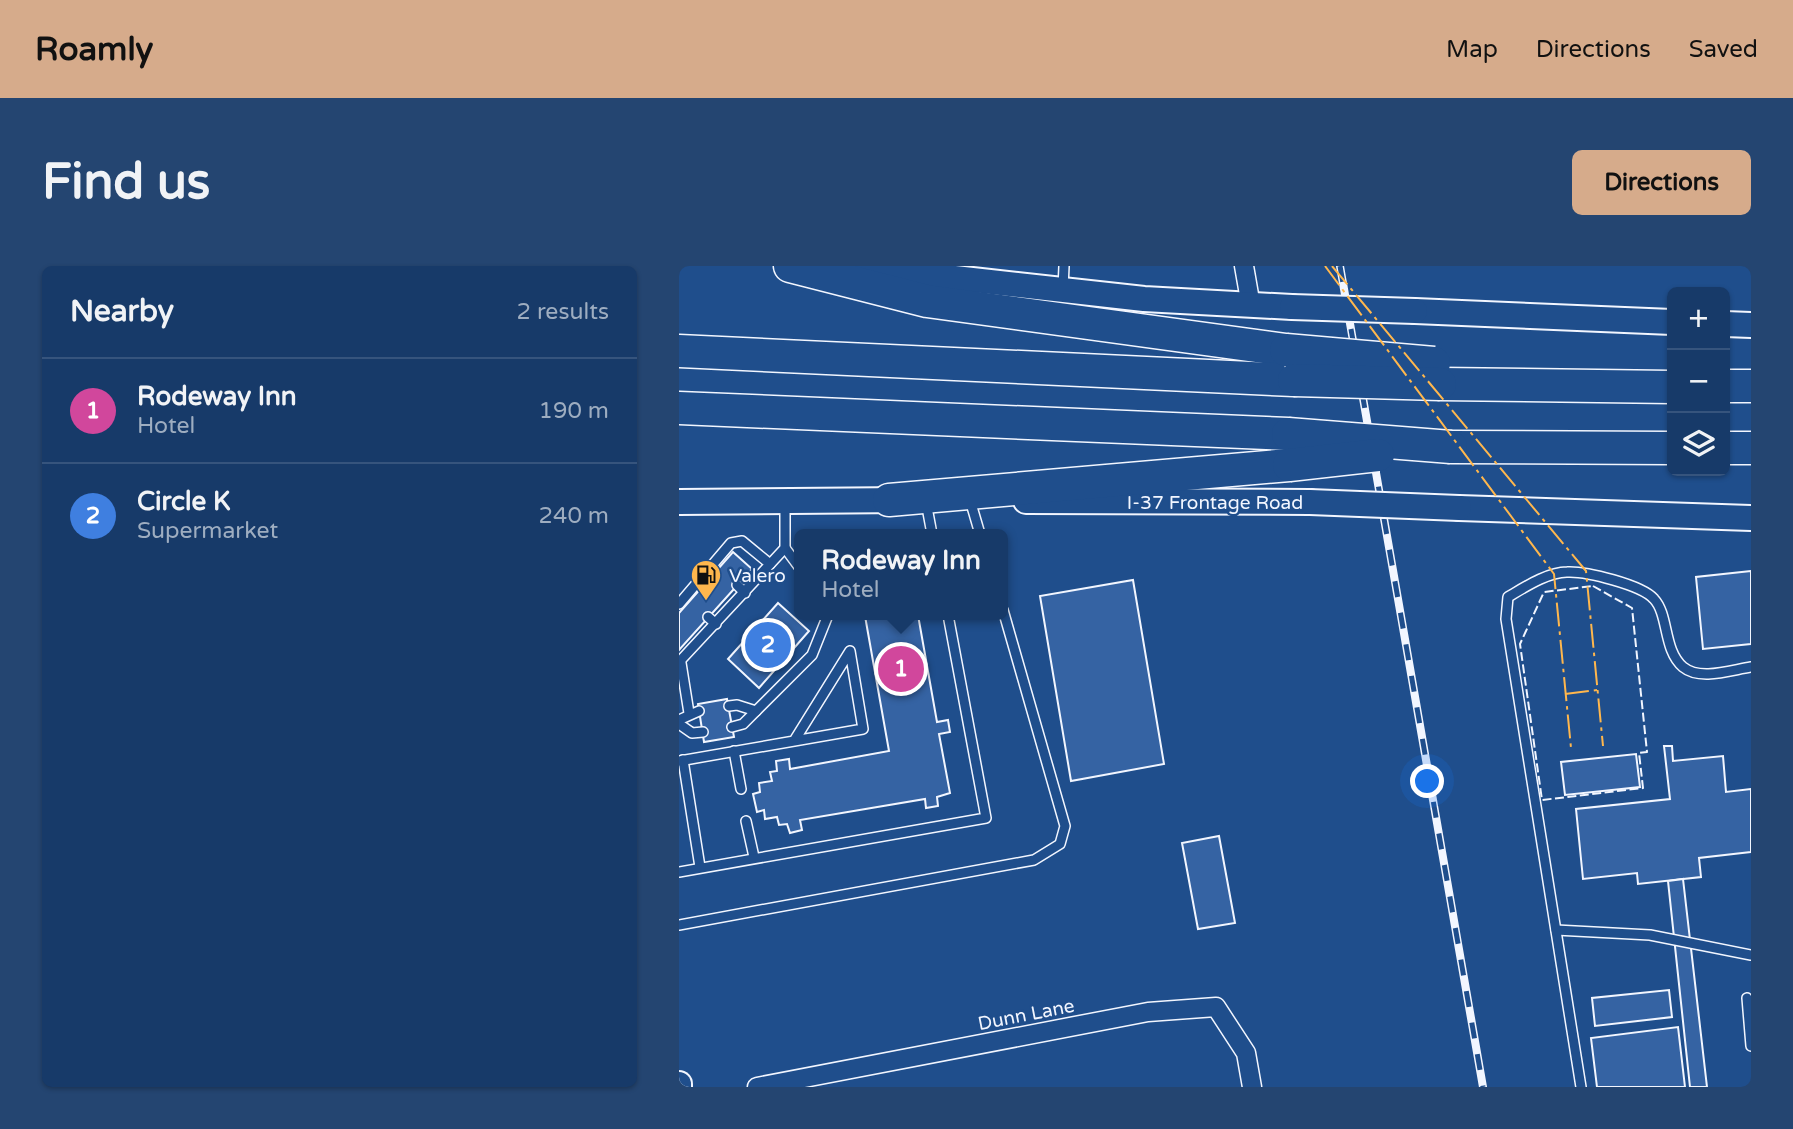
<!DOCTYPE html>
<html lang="en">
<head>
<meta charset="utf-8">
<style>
  body { margin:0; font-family:"Varela Round",sans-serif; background:#244571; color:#f1f3f6 }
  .controls { position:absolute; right:21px; top:21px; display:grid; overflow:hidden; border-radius:10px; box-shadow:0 2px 5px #0004 }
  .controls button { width:63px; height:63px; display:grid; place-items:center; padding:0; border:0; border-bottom:2px solid #36547d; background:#173a69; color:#f1f3f6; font:35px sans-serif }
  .you { position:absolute; left:749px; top:516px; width:24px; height:24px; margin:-18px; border:5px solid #fff; border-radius:50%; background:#1a73e8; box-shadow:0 0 0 10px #1a73e833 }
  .badge { display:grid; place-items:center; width:46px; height:46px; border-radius:50%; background:#d6ab8b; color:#fff; font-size:23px; font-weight:700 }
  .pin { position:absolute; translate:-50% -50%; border:4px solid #fff; box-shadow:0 2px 7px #0006 }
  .popup { position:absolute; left:115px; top:263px; width:214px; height:91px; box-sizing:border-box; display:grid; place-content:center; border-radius:10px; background:#173a69; filter:drop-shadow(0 2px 5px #0005); font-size:23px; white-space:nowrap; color:#9eadc0 }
  .popup b { font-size:26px; color:#f1f3f6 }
  .popup::after { content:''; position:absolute; left:50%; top:100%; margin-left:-14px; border:14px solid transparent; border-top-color:#173a69 }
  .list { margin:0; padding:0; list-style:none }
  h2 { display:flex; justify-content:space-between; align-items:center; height:91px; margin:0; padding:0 28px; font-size:30px }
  h2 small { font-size:23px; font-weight:400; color:#9eadc0 }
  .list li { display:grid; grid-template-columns:46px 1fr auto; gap:21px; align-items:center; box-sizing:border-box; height:105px; padding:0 28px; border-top:2px solid #36547d }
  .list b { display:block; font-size:26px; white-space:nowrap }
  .list p { margin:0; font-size:23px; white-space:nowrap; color:#9eadc0 }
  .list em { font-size:23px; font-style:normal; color:#9eadc0 }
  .icon { flex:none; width:38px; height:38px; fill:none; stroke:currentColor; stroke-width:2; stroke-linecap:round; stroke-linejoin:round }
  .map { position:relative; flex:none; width:1072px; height:821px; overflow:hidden; border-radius:10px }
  header { display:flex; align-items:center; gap:42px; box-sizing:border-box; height:98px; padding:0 35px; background:#d6ab8b; color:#111 }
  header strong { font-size:33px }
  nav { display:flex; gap:38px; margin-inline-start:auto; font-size:24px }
  .intro { display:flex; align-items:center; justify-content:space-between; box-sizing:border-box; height:168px; padding:0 42px }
  h1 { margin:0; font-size:49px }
  .button { padding:18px 32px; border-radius:10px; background:#d6ab8b; color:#111; font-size:24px; font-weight:700 }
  main { display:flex; gap:42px; padding:0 42px }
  aside { flex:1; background:#173a69; border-radius:10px; box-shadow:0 2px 5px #0004 }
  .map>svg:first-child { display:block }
  .building { fill:#3563a3; stroke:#f2f6ff; stroke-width:2 }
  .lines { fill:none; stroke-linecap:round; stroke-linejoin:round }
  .lane-casing { stroke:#f2f6ff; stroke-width:12 }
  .street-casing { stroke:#f2f6ff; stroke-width:21 }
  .secondary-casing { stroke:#f2f6ff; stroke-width:28 }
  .highway-casing { stroke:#f2f6ff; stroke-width:35 }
  .lane { stroke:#1f4e8c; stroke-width:9 }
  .street { stroke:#1f4e8c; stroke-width:18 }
  .secondary { stroke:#1f4e8c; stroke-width:24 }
  .highway { stroke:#1f4e8c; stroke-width:32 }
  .rail-casing { stroke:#f2f6ff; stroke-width:8 }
  .rail { stroke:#1f4e8c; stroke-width:5; stroke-dasharray:16; stroke-linecap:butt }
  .secondary-bridge-casing { stroke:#f2f6ff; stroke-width:28; stroke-linecap:butt }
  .highway-bridge-casing { stroke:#f2f6ff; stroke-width:35; stroke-linecap:butt }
  .secondary-bridge { stroke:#1f4e8c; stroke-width:24 }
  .highway-bridge { stroke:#1f4e8c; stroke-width:32 }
  .fence { stroke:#f2f6ff; stroke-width:2; stroke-dasharray:9 3.5; stroke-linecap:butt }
  .power { stroke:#ffb74d; stroke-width:2; stroke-dasharray:24 5 3.5 5; stroke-linecap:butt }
  .labels { text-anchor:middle; stroke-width:5; stroke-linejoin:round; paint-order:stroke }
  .street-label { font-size:19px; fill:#f2f6ff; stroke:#1f4e8c }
  .poi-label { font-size:19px; fill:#f2f6ff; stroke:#1f4e8c; text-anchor:start }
</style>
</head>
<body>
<header>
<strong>Roamly</strong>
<nav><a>Map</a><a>Directions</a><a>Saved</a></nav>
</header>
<div class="intro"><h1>Find us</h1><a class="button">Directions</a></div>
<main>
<aside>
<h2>Nearby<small>2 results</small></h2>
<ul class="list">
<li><span class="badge" style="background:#d1479c">1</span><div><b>Rodeway Inn</b><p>Hotel</p></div><em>190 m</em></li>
<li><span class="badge" style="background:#3f7fe0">2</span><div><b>Circle K</b><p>Supermarket</p></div><em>240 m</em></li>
</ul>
</aside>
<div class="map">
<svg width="1072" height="821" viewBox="0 0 1072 821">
  <rect width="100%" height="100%" fill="#1f4e8c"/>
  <g class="building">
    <polygon points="54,286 73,303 0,384 0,347"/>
    <polygon points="1072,305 1072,378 1024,383 1017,311"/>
    <polygon points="454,314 485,498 392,515 361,330"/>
    <polygon points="99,337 130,365 80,422 49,393"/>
    <polygon points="175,349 239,349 258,456 269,454 271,466 260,468 271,527 258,531 259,540 247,542 246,533 121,554 123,564 111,567 108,558 100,559 98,551 86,553 85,544 78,546 74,528 81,526 80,517 93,515 91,506 98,505 97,495 110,493 111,503 210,485 186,350 175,352"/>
    <polygon points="48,433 55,471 25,476 19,438"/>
    <polygon points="985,480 993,480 994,495 1044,490 1047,526 1072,523 1072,586 1020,592 1022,611 959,618 958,607 904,613 897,543 991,533"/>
    <polygon points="957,488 961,521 886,529 882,496"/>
    <polygon points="540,570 556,657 519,663 503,577"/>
    <polygon points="1004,613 1028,821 1011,821 989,615"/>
    <polygon points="990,724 993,751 916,760 913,732"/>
    <polygon points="999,761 1006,821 918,821 912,772"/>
  </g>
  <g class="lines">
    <g class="lane-casing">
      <g id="lane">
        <polyline points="384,23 385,0"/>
        <polyline points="291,234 301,268"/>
        <polyline points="247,236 253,268"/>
        <polyline points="106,282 120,301"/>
        <polyline points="58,319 66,327"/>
        <polyline points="0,338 52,277 63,275 91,298"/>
        <polyline points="29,351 37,358"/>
        <polyline points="0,396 106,282 106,238"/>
        <polyline points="2,397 10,447"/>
        <polyline points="50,440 58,439 77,445"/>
        <polyline points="0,454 20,445"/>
        <polyline points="0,458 13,467 24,466"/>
        <polyline points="53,461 64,458 133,389 149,349"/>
        <polyline points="55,485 62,523"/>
        <polyline points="4,494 21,601"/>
        <polyline points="0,495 184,463 171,385 115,475"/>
        <polyline points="67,555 75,591"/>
        <polyline points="0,606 307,552 269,349"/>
        <polyline points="0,659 355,594 381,578 386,560 324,344"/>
        <polyline points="877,664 971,669 1072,689"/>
        <polyline points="1068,732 1072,780"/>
        <path d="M902 821 827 353 829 331C846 321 869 306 888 306 907 305 963 319 975 333 990 349 984 384 1004 401 1021 415 1052 404 1072 401"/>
      </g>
    </g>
    <g class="street-casing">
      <g id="street">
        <polyline points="565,0 572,40"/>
        <polyline points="78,821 469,746 537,741 567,787 573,821"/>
      </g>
    </g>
    <g class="secondary-casing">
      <g id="secondary">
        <polyline points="168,0 465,33 613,41"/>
        <polyline points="736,45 993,56"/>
        <polyline points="1046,58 1072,59"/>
        <polyline points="347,235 631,236"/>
        <polyline points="0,236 227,234"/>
        <polyline points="780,242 1072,252"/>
        <polyline points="0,818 0,821"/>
      </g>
    </g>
    <g class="highway-casing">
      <g id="highway">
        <polyline points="111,0 248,35 607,84"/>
        <polyline points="0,85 615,114"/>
        <polyline points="761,118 993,121"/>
        <polyline points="1046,120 1072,120"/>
        <polyline points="0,142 609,168"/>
        <polyline points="772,181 993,182"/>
        <polyline points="1046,182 1072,182"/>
        <polyline points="210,234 610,199"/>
      </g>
    </g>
    <use href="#lane" class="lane"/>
    <use href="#street" class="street"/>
    <use href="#secondary" class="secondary"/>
    <use href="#highway" class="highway"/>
    <g class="rail-casing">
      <polyline id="rail" points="661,0 804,821"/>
    </g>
    <use href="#rail" class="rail"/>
    <g class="secondary-bridge-casing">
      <g id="secondary-bridge">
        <polyline points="613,41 736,45"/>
        <polyline points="631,236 780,242"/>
      </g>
    </g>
    <g class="highway-bridge-casing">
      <g id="highway-bridge">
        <polyline points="607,84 755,97"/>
        <polyline points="615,114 761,118"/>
        <polyline points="609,168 772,181"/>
        <polyline points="610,199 699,189"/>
      </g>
    </g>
    <use href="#secondary-bridge" class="secondary-bridge"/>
    <use href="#highway-bridge" class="highway-bridge"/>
    <polygon class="fence" points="914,320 953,342 968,486 960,487 964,522 863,534 841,378 865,326"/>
    <g class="power">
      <polyline points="646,0 875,308 892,482"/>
      <polyline points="653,0 907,305 924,480"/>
      <polyline points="886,428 918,424"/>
    </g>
  </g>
  <defs>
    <g id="fuel-pin" transform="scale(1.575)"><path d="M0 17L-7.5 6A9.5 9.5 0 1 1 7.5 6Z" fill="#ffb74d" stroke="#1f4e8c"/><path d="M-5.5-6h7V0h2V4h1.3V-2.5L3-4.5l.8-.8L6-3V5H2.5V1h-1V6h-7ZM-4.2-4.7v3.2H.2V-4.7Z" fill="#111"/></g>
  </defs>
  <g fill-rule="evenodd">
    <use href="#fuel-pin" x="27" y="309"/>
  </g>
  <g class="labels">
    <g class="street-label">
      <text x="536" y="243">I-37 Frontage Road</text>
      <text transform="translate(347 748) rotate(-11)" y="7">Dunn Lane</text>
    </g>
    <g class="poi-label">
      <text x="50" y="316">Valero</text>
    </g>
  </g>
</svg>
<div class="controls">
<button>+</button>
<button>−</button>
<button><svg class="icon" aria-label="layers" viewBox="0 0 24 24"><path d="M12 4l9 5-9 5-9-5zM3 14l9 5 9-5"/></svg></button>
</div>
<div class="you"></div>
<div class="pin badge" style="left:222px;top:403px;background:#d1479c">1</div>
<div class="popup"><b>Rodeway Inn</b>Hotel</div>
<div class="pin badge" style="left:89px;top:379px;background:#3f7fe0">2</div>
</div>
</main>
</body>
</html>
